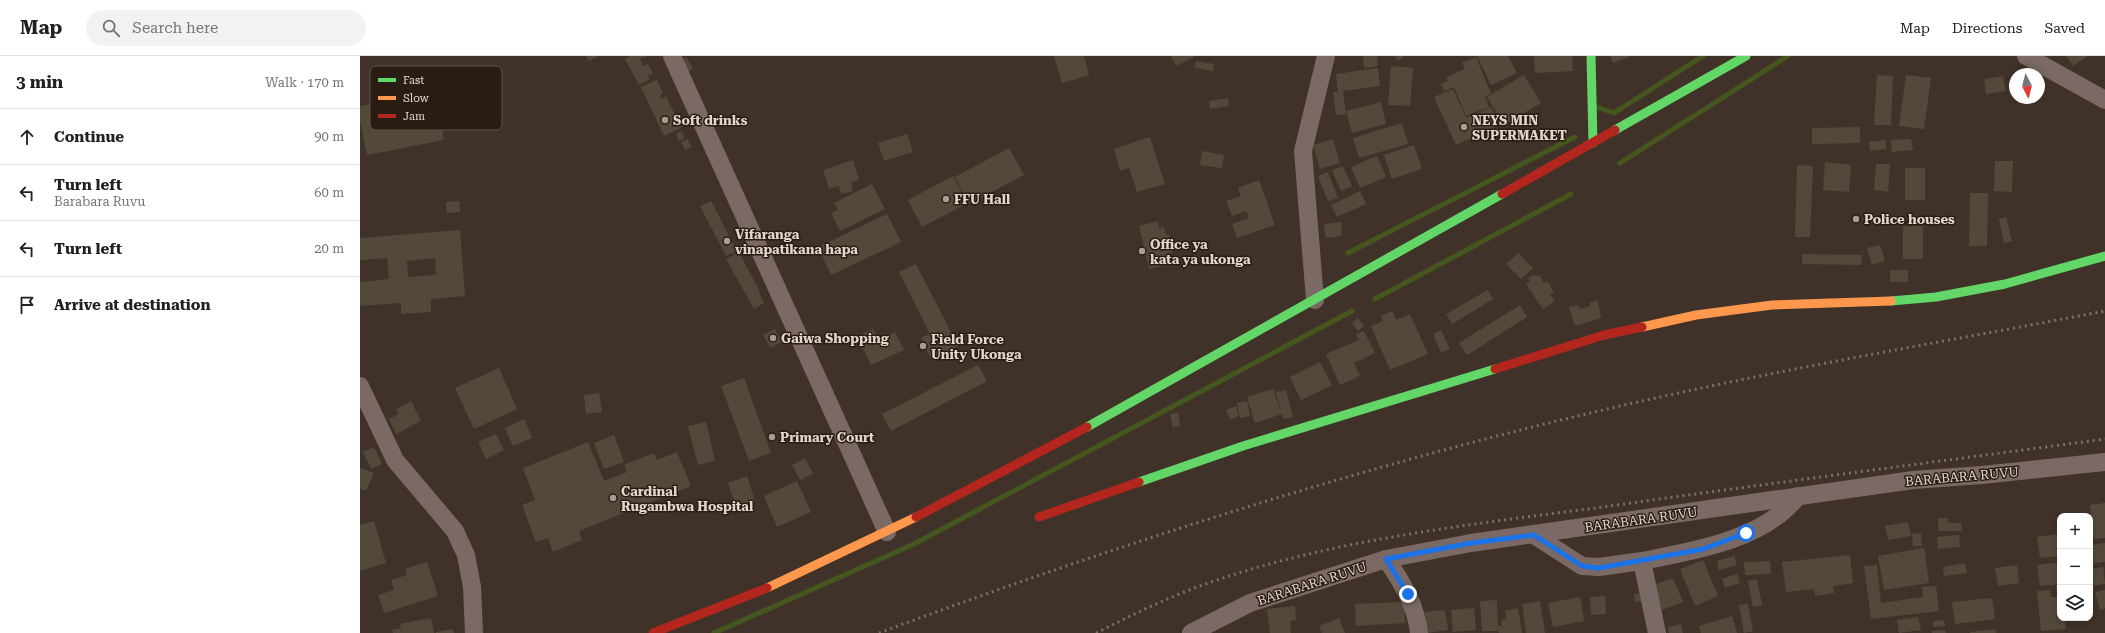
<!DOCTYPE html>
<html lang="en">
<head>
<meta charset="utf-8">
<style>
  body { margin:0; font-family:"Roboto Serif",serif; background:#f2f2f2; color:#202124 }
  .controls { position:absolute; right:12px; bottom:12px; display:grid; overflow:hidden; border-radius:8px; box-shadow:0 2px 6px #0003 }
  .controls button { width:36px; height:36px; display:grid; place-items:center; padding:0; border:0; border-bottom:1px solid #e0e0e0; background:#fff; color:#202124; font:20px sans-serif }
  .compass { position:absolute; left:1649px; top:12px; width:36px; height:36px; border-radius:50%; background:#fff; box-shadow:0 2px 6px #0003; rotate:173deg }
  .stop { position:absolute; width:12px; height:12px; margin:-9px; border:3px solid #1a73e8; border-radius:50%; background:#fff }
  .stop.end { background:#1a73e8; border-color:#fff; box-shadow:0 1px 4px #0008 }
  .list { margin:0; padding:0; list-style:none }
  h2 { display:flex; justify-content:space-between; align-items:center; height:52px; margin:0; padding:0 16px; font-size:17px }
  h2 small { font-size:13px; font-weight:400; color:#757577 }
  .list li { display:grid; grid-template-columns:26px 1fr auto; gap:12px; align-items:center; box-sizing:border-box; height:56px; padding:0 16px; border-top:1px solid #e0e0e0 }
  .list b { display:block; font-size:15px; white-space:nowrap }
  .list p { margin:0; font-size:13px; white-space:nowrap; color:#757577 }
  .list em { font-size:13px; font-style:normal; color:#757577 }
  .icon { flex:none; width:22px; height:22px; fill:none; stroke:currentColor; stroke-width:2; stroke-linecap:round; stroke-linejoin:round }
  .map { position:relative; flex:none; width:1745px; height:577px; overflow:hidden }
  header { display:flex; align-items:center; gap:24px; box-sizing:border-box; height:56px; padding:0 20px; background:#fff; border-bottom:1px solid #e0e0e0 }
  header strong { font-size:19px }
  nav { display:flex; gap:22px; margin-inline-start:auto; font-size:14px }
  .search { width:280px; height:36px; background:#f2f2f2; display:flex; align-items:center; gap:10px; box-sizing:border-box; padding:0 14px; border-radius:22px; color:#757577; font-size:15px }
  main { display:flex }
  aside { flex:1; background:#fff }
  .map>svg:first-child { display:block }
  .lines { fill:none; stroke-linecap:round; stroke-linejoin:round }
  .stream { stroke:#45571e; stroke-width:5 }
  .building { fill:#53493a; fill-rule:evenodd }
  .street { stroke:#7b6966; stroke-width:18 }
  .fast { stroke:#63d668; stroke-width:9 }
  .slow { stroke:#ff974d; stroke-width:9 }
  .jam { stroke:#b3261e; stroke-width:9 }
  .rail { stroke:#7d6f69; stroke-width:3; stroke-dasharray:2 4; stroke-linecap:butt }
  .route { stroke:#1a73e8; stroke-width:5 }
  .poi-dot { fill:#ab9c91; stroke:#281c13; stroke-width:1.5 }
  .labels { text-anchor:middle; stroke-width:3; stroke-linejoin:round; paint-order:stroke }
  .poi-label { font-size:13px; font-weight:bold; fill:#e5d5c9; stroke:#281c13; text-anchor:start }
  .street-label { font-size:13px; fill:#e5d5c9; stroke:#281c13 }
  .key { fill:#281c13; stroke:#61544a; stroke-width:1 }
  .key-label { font-size:11px; fill:#e5d5c9 }
</style>
</head>
<body>
<header>
<strong>Map</strong>
<div class="search"><svg class="icon" aria-label="search" viewBox="0 0 24 24"><circle cx="10" cy="10" r="6"/><path d="M15 15l6 6"/></svg>Search here</div>
<nav><a>Map</a><a>Directions</a><a>Saved</a></nav>
</header>
<main>
<aside>
<h2>3 min<small>Walk · 170 m</small></h2>
<ul class="list">
<li><svg class="icon" aria-label="ahead" viewBox="0 0 24 24"><path d="M12 20V5M6 11l6-6 6 6"/></svg><div><b>Continue</b></div><em>90 m</em></li>
<li><svg class="icon" aria-label="left" viewBox="0 0 24 24"><path d="M17 20v-9H6M10 6l-5 5 5 5"/></svg><div><b>Turn left</b><p>Barabara Ruvu</p></div><em>60 m</em></li>
<li><svg class="icon" aria-label="left" viewBox="0 0 24 24"><path d="M17 20v-9H6M10 6l-5 5 5 5"/></svg><div><b>Turn left</b></div><em>20 m</em></li>
<li><svg class="icon" aria-label="arrive" viewBox="0 0 24 24"><path d="M6 21V4h12l-3 4 3 4H6"/></svg><div><b>Arrive at destination</b></div></li>
</ul>
</aside>
<div class="map">
<svg width="1745" height="577" viewBox="0 0 1745 577">
  <rect width="100%" height="100%" fill="#403228"/>
  <g class="lines">
    <g class="stream">
      <polyline points="1237,51 1254,57 1343,0"/>
      <polyline points="1260,107 1428,0"/>
      <polyline points="988,197 1215,81"/>
      <polyline points="1015,243 1211,138"/>
      <polyline points="354,577 554,488 992,255"/>
    </g>
  </g>
  <g class="building">
    <polygon points="226,0 239,0 229,5"/>
    <polygon points="270,0 286,0 280,3 283,10 288,8 293,17 288,20 290,23 279,29 265,3"/>
    <polygon points="694,0 724,0 729,19 702,27"/>
    <polygon points="811,0 833,0 834,1 816,10"/>
    <polygon points="1003,0 1017,0 1018,10 1004,12"/>
    <polygon points="1034,0 1044,0 1038,5"/>
    <polygon points="1117,0 1148,0 1157,17 1131,29"/>
    <polygon points="1174,0 1212,0 1213,15 1175,17"/>
    <polygon points="1250,0 1272,0 1253,7"/>
    <polygon points="1706,0 1728,0 1713,10"/>
    <polygon points="326,1 333,12 327,17 319,7"/>
    <polygon points="1116,1 1131,38 1125,40 1129,51 1106,60 1094,31 1084,35 1081,28 1088,25 1086,21 1105,13 1102,7"/>
    <polygon points="836,5 854,8 853,15 835,12"/>
    <polygon points="1031,10 1053,12 1050,50 1028,49"/>
    <polygon points="1018,12 1020,30 983,35 986,58 976,59 973,36 978,36 976,18"/>
    <polygon points="1164,19 1181,47 1144,69 1127,41"/>
    <polygon points="1517,19 1533,20 1531,69 1514,69"/>
    <polygon points="1546,19 1571,22 1564,73 1539,70"/>
    <polygon points="1643,20 1646,35 1626,38 1624,23"/>
    <polygon points="297,24 303,37 300,39 301,43 306,40 321,72 304,80 281,31"/>
    <polygon points="1093,33 1106,62 1131,51 1140,69 1096,89 1074,41"/>
    <polygon points="74,36 84,84 7,99 0,65 0,50"/>
    <polygon points="868,42 869,50 850,53 849,45"/>
    <polygon points="1021,46 1026,68 992,77 986,55"/>
    <polygon points="1042,67 1048,88 999,102 993,82"/>
    <polygon points="1500,71 1500,87 1452,88 1452,72"/>
    <polygon points="321,75 325,82 319,85 316,78"/>
    <polygon points="547,78 553,96 524,105 518,87"/>
    <polygon points="790,81 805,128 777,136 769,112 760,115 754,93"/>
    <polygon points="328,83 331,91 325,94 321,86"/>
    <polygon points="973,83 980,107 960,113 953,89"/>
    <polygon points="1551,83 1553,94 1532,96 1531,84"/>
    <polygon points="1526,84 1526,93 1510,95 1509,86"/>
    <polygon points="1054,89 1062,113 1032,123 1024,99"/>
    <polygon points="649,92 664,119 609,148 595,121"/>
    <polygon points="842,95 864,99 862,112 840,109"/>
    <polygon points="1017,100 1026,121 1000,132 991,111"/>
    <polygon points="493,104 499,124 491,126 493,135 481,138 479,130 469,133 463,114"/>
    <polygon points="1635,105 1653,105 1652,136 1634,135"/>
    <polygon points="1465,106 1491,109 1489,136 1463,134"/>
    <polygon points="1516,108 1530,108 1528,136 1514,134"/>
    <polygon points="1437,109 1453,110 1450,181 1435,181"/>
    <polygon points="983,110 992,130 981,135 972,114"/>
    <rect x="1545" y="112" width="20" height="32"/>
    <polygon points="968,116 978,142 968,145 958,120"/>
    <polygon points="593,120 608,147 562,171 548,144"/>
    <polygon points="899,124 915,169 877,182 872,168 889,162 886,155 872,160 866,145 881,140 878,132"/>
    <polygon points="512,128 525,153 480,175 471,157 478,154 474,147"/>
    <polygon points="1000,135 1006,148 977,161 971,149"/>
    <polygon points="1610,137 1628,137 1627,190 1609,190"/>
    <polygon points="99,145 100,156 87,157 86,146"/>
    <polygon points="351,145 377,195 366,200 340,150"/>
    <polygon points="527,158 541,186 471,219 458,191"/>
    <polygon points="1646,161 1652,185 1644,187 1639,163"/>
    <polygon points="798,165 799,172 804,171 806,179 809,178 813,196 806,198 808,209 789,213 779,170"/>
    <polygon points="981,166 982,180 966,182 964,168"/>
    <rect x="1543" y="170" width="20" height="33"/>
    <path d="M100 174 105 240 71 243V256L41 258V247L0 250V226L29 223 27 202 0 204V182ZM75 202 76 219 48 221 47 205Z"/>
    <polygon points="1520,189 1525,205 1512,209 1507,192"/>
    <polygon points="379,196 400,236 399,237 404,247 394,253 366,203"/>
    <polygon points="1158,197 1173,212 1161,223 1146,208"/>
    <polygon points="1442,198 1502,199 1501,209 1442,208"/>
    <polygon points="556,208 598,290 571,303 561,282 570,278 539,216"/>
    <rect x="1530" y="214" width="18" height="12"/>
    <polygon points="1174,218 1176,221 1179,219 1184,227 1187,225 1194,236 1190,239 1195,245 1183,253 1166,228 1170,225 1168,222"/>
    <polygon points="1128,234 1133,243 1092,268 1086,258"/>
    <polygon points="1238,244 1241,262 1215,270 1209,251 1218,249 1220,253 1230,250 1229,247"/>
    <polygon points="1160,249 1167,261 1107,299 1099,287"/>
    <polygon points="1032,255 1036,264 1050,258 1068,298 1030,314 1011,270 1023,265 1021,260"/>
    <polygon points="998,262 1004,270 998,275 992,267"/>
    <polygon points="415,273 422,286 410,292 403,279"/>
    <polygon points="513,273 519,284 535,276 544,294 511,309 497,280"/>
    <polygon points="1081,274 1090,293 1081,297 1073,278"/>
    <polygon points="1004,275 1015,297 994,307 1000,320 980,329 966,298 999,284 996,278"/>
    <polygon points="960,306 972,329 941,344 930,321"/>
    <polygon points="618,309 627,325 531,375 522,358"/>
    <polygon points="139,312 157,353 114,373 95,332"/>
    <polygon points="384,322 411,397 389,405 361,330"/>
    <polygon points="913,333 921,356 916,336 926,334 933,361 923,363 922,358 895,367 887,341"/>
    <polygon points="239,337 242,356 226,358 224,339"/>
    <polygon points="51,345 61,365 36,378 29,363 39,358 36,353"/>
    <polygon points="887,345 890,360 880,362 877,347"/>
    <polygon points="876,350 879,360 870,364 866,354"/>
    <polygon points="818,357 820,369 813,372 810,358"/>
    <polygon points="164,363 172,382 153,390 145,372"/>
    <polygon points="346,366 355,405 338,409 328,370"/>
    <polygon points="136,378 144,394 126,403 118,386"/>
    <polygon points="254,379 264,406 244,413 234,387"/>
    <polygon points="228,386 244,425 267,416 264,409 294,397 297,404 317,396 331,430 219,475 222,484 193,496 188,482 176,486 162,449 175,444 163,412"/>
    <polygon points="14,391 22,408 11,413 3,396"/>
    <polygon points="445,402 453,418 440,424 432,409"/>
    <polygon points="0,412 14,417 6,435 0,432"/>
    <polygon points="387,420 395,445 376,451 368,427"/>
    <polygon points="437,425 451,456 417,471 404,440"/>
    <polygon points="1745,447 1745,482 1734,483 1730,449"/>
    <polygon points="1578,462 1588,462 1588,467 1601,467 1602,475 1578,475"/>
    <polygon points="14,465 26,507 0,515 0,469"/>
    <polygon points="1548,466 1551,480 1528,484 1525,470"/>
    <polygon points="1561,477 1562,490 1553,490 1552,478"/>
    <polygon points="1700,478 1700,500 1680,502 1677,481"/>
    <polygon points="1599,479 1600,491 1578,493 1577,481"/>
    <polygon points="1745,487 1745,506 1730,508 1730,489"/>
    <polygon points="1564,492 1569,527 1524,534 1518,500"/>
    <polygon points="1490,499 1493,527 1473,530 1474,537 1455,540 1454,533 1426,536 1422,506"/>
    <polygon points="1374,500 1377,509 1359,514 1357,505"/>
    <polygon points="1343,504 1358,540 1335,550 1320,513"/>
    <polygon points="1410,505 1411,518 1385,519 1384,506"/>
    <polygon points="67,506 78,540 24,557 18,539 34,534 31,524 47,519 45,513"/>
    <polygon points="1700,506 1700,528 1680,530 1677,509"/>
    <polygon points="1605,507 1607,517 1584,520 1583,511"/>
    <polygon points="1517,509 1521,547 1563,541 1562,531 1576,530 1579,555 1511,563 1504,510"/>
    <polygon points="1657,509 1659,527 1638,530 1635,512"/>
    <polygon points="1743,511 1745,528 1730,530 1730,513"/>
    <polygon points="1377,518 1380,527 1365,532 1362,523"/>
    <polygon points="1313,522 1323,546 1302,554 1293,529"/>
    <polygon points="1397,523 1402,549 1393,551 1388,525"/>
    <polygon points="1696,529 1700,529 1700,537 1697,537"/>
    <polygon points="1690,534 1691,541 1700,541 1700,562 1705,562 1706,573 1681,575 1677,535"/>
    <polygon points="1745,534 1745,552 1740,554 1735,536"/>
    <polygon points="1285,537 1285,545 1275,546 1274,538"/>
    <polygon points="1245,540 1246,558 1231,559 1230,541"/>
    <polygon points="1220,541 1224,565 1193,571 1188,547"/>
    <polygon points="1632,542 1635,563 1595,568 1592,546"/>
    <polygon points="1137,544 1138,575 1122,575 1120,545"/>
    <polygon points="1180,545 1185,577 1166,577 1162,548"/>
    <polygon points="1044,546 1045,567 996,570 995,548"/>
    <polygon points="1388,548 1393,575 1384,577 1379,549"/>
    <polygon points="935,550 936,564 930,565 931,577 910,577 907,553"/>
    <polygon points="1114,552 1116,574 1093,576 1091,554"/>
    <polygon points="1158,552 1162,577 1139,577 1138,570 1142,570 1141,564 1146,563 1145,555"/>
    <polygon points="1085,554 1088,574 1067,577 1065,556"/>
    <polygon points="1372,560 1377,577 1341,577 1339,570"/>
    <polygon points="1558,561 1561,574 1539,577 1537,564"/>
    <polygon points="71,562 74,577 33,577 32,574 41,572 40,568"/>
    <polygon points="979,562 985,577 962,577 959,570"/>
    <polygon points="1584,564 1585,570 1573,571 1573,565"/>
    <polygon points="1321,568 1323,577 1309,577 1308,571"/>
    <polygon points="93,573 94,577 76,577 76,576"/>
    <polygon points="1635,573 1636,577 1610,577 1610,576"/>
    <polygon points="1585,574 1586,577 1572,577 1572,575"/>
  </g>
  <g class="lines">
    <g class="street">
      <polyline points="312,0 527,476"/>
      <polyline points="1666,0 1745,44"/>
      <polyline points="955,244 943,95 966,0"/>
      <polyline points="0,330 35,404 95,475 106,499 112,531 114,577"/>
      <polyline points="1174,479 1222,510 1239,511 1282,505 1297,577"/>
      <path d="M1026 503C1042 526 1056 549 1059 577"/>
      <path d="M1282 505C1333 495 1404 484 1438 440"/>
      <polyline points="831,577 890,547 1026,503 1111,487 1553,424 1622,419 1745,406"/>
    </g>
    <g class="fast">
      <polyline points="1231,0 1233,87"/>
      <polyline points="1255,74 1386,0"/>
      <polyline points="1531,245 1576,241 1645,228 1745,200"/>
      <polyline points="727,371 1142,138"/>
      <polyline points="779,426 883,390 1135,313"/>
    </g>
    <g class="slow">
      <polyline points="1282,271 1336,259 1412,249 1531,245"/>
      <polyline points="407,532 556,461"/>
    </g>
    <g class="jam">
      <polyline points="1142,138 1255,74"/>
      <polyline points="1135,313 1244,279 1282,271"/>
      <polyline points="556,461 727,371"/>
      <polyline points="679,461 779,426"/>
      <polyline points="293,577 407,532"/>
    </g>
    <g class="rail">
      <path d="M519 577C750 491 986 415 1226 358 1397 317 1572 288 1745 255"/>
      <path d="M736 577C770 560 804 543 840 530 972 482 1118 468 1257 449 1419 426 1582 405 1745 383"/>
    </g>
  </g>
  <g class="lines">
    <polyline class="route" points="1048,538 1026,503 1111,487 1174,479 1222,510 1239,512 1343,493 1386,477"/>
  </g>
  <g class="poi-dot">
    <circle cx="305" cy="64" r="4"/>
    <circle cx="1104" cy="71" r="4"/>
    <circle cx="586" cy="143" r="4"/>
    <circle cx="1496" cy="163" r="4"/>
    <circle cx="367" cy="185" r="4"/>
    <circle cx="782" cy="195" r="4"/>
    <circle cx="413" cy="282" r="4"/>
    <circle cx="563" cy="290" r="4"/>
    <circle cx="412" cy="381" r="4"/>
    <circle cx="253" cy="442" r="4"/>
  </g>
  <g class="labels">
    <g class="poi-label">
      <text x="313" y="69">Soft drinks</text>
      <text x="1112" y="69">NEYS MIN<tspan x="1112" dy="15">SUPERMAKET</tspan></text>
      <text x="594" y="148">FFU Hall</text>
      <text x="1504" y="168">Police houses</text>
      <text x="375" y="183">Vifaranga<tspan x="375" dy="15">vinapatikana hapa</tspan></text>
      <text x="790" y="193">Office ya<tspan x="790" dy="15">kata ya ukonga</tspan></text>
      <text x="421" y="287">Gaiwa Shopping</text>
      <text x="571" y="288">Field Force<tspan x="571" dy="15">Unity Ukonga</tspan></text>
      <text x="420" y="386">Primary Court</text>
      <text x="261" y="440">Cardinal<tspan x="261" dy="15">Rugambwa Hospital</tspan></text>
    </g>
    <g class="street-label">
      <text transform="translate(1602 420) rotate(-5)" y="5">BARABARA RUVU</text>
      <text transform="translate(1281 463) rotate(-8)" y="5">BARABARA RUVU</text>
      <text transform="translate(952 527) rotate(-18)" y="5">BARABARA RUVU</text>
    </g>
  </g>
  <rect x="10" y="10" width="132" height="64" rx="6" class="key"/>
  <rect x="18" y="22" width="18" height="4" fill="#63d668"/>
  <rect x="18" y="40" width="18" height="4" fill="#ff974d"/>
  <rect x="18" y="58" width="18" height="4" fill="#b3261e"/>
  <g class="key-label">
    <text x="43" y="28">Fast</text>
    <text x="43" y="46">Slow</text>
    <text x="43" y="64">Jam</text>
  </g>
</svg>
<div class="controls">
<button>+</button>
<button>−</button>
<button><svg class="icon" aria-label="layers" viewBox="0 0 24 24"><path d="M12 4l9 5-9 5-9-5zM3 14l9 5 9-5"/></svg></button>
</div>
<svg class="compass" viewBox="-18 -18 36 36"><path d="M0-13l5 13h-10z" fill="#e53935"/><path d="M0 13l5-13h-10z" fill="#757577"/></svg>
<div class="stop" style="left:1386px;top:477px"></div>
<div class="stop end" style="left:1048px;top:538px"></div>
</div>
</main>
</body>
</html>
